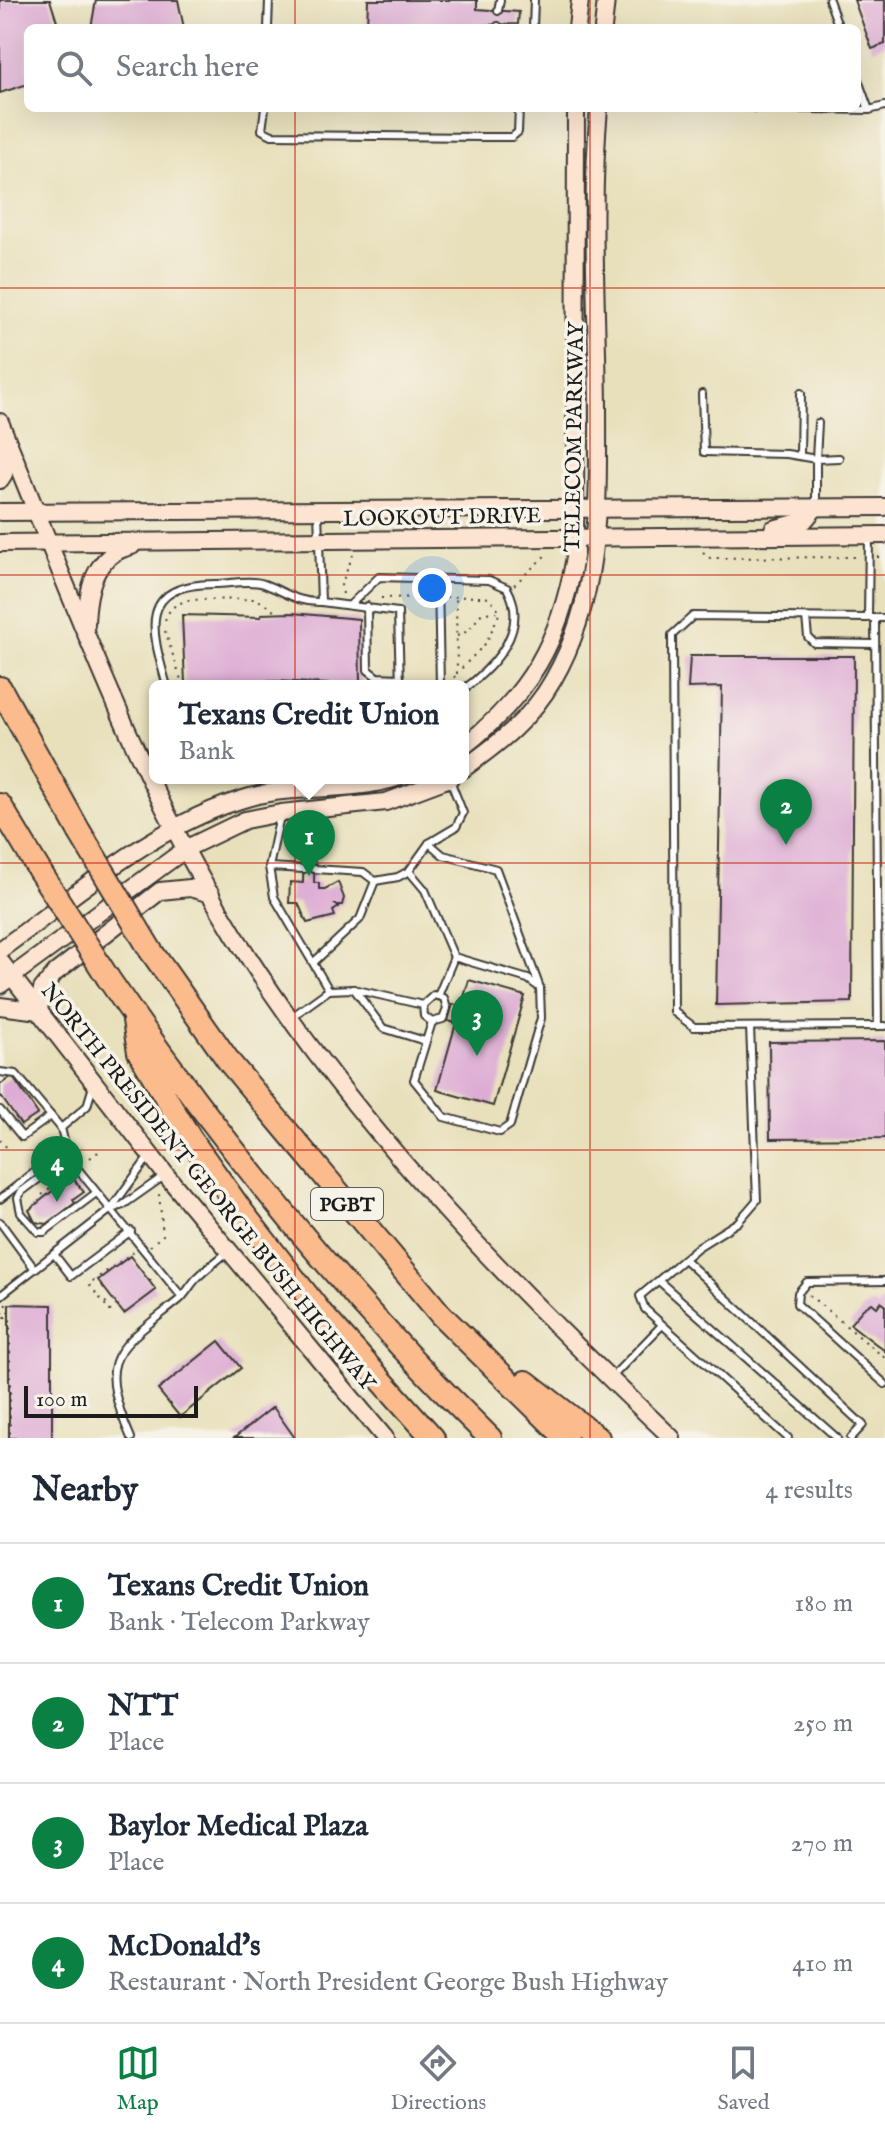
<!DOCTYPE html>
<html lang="en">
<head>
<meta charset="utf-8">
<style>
  body { margin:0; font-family:"IM FELL English",serif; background:#f2f2f3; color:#1f2937 }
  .scale { position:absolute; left:24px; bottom:20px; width:174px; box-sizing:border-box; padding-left:8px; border:4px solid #1c1c1c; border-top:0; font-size:22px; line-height:28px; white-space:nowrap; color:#1c1c1c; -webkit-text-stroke:6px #f7f3e8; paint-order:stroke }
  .you { position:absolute; left:432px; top:588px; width:28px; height:28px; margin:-20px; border:6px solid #fff; border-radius:50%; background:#1a73e8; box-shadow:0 0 0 12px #1a73e833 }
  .badge { display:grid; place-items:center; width:52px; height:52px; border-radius:50%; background:#0b8043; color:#fff; font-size:26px; font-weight:700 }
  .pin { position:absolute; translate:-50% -66px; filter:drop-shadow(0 2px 4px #0008) }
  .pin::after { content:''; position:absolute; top:42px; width:28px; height:24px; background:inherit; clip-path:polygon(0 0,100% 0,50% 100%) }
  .popup { position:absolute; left:149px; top:680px; width:320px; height:104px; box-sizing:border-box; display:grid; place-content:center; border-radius:12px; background:#fff; filter:drop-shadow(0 2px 6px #0005); font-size:26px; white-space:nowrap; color:#747a83 }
  .popup b { font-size:30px; color:#1f2937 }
  .popup::after { content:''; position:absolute; left:50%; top:100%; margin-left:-16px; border:16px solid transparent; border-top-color:#fff }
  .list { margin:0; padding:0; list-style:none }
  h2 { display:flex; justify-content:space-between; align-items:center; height:104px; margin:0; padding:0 32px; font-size:34px }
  h2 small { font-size:26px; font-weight:400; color:#747a83 }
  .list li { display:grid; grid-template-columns:52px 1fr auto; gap:24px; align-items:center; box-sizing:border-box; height:120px; padding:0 32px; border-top:2px solid #e0e1e3 }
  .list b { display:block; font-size:30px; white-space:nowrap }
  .list p { margin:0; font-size:26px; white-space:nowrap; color:#747a83 }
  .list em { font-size:26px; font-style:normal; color:#747a83 }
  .icon { flex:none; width:44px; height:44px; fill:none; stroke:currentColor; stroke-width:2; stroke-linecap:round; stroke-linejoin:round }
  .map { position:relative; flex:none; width:885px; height:1438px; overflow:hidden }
  .search { position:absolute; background:#fff; box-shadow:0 8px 32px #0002; left:24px; right:24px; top:24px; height:88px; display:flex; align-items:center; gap:20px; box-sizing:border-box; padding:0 28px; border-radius:12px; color:#747a83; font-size:30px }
  .sheet { height:584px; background:#fff }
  nav { display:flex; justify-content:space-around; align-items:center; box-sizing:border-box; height:112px; border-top:2px solid #e0e1e3; background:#fff; font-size:22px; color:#747a83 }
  nav a { display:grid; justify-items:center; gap:4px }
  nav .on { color:#0b8043 }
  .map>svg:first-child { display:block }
  .building { fill:#ddabd4 }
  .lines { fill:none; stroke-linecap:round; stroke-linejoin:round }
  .lane-casing { stroke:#3b3934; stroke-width:10 }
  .secondary-casing { stroke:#3b3934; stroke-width:20 }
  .highway-casing { stroke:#3b3934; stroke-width:26 }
  .path { stroke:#3b3934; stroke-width:2; stroke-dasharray:2 6; stroke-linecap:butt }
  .lane { stroke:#fff; stroke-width:6 }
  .secondary { stroke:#fde4d1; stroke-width:16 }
  .highway { stroke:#fbbb8d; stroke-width:22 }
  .highway-bridge-casing { stroke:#3b3934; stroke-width:26; stroke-linecap:butt }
  .highway-bridge { stroke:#fbbb8d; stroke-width:22 }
  .grid { fill:none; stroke:#c8321e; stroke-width:2; stroke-opacity:0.55 }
  .labels { text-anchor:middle; stroke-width:7; stroke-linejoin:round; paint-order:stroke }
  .shield { fill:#f7f3e8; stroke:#5e5c59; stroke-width:2 }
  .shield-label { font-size:20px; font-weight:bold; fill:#1c1c1c }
  .street-label { font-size:22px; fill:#1c1c1c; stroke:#f7f3e8 }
</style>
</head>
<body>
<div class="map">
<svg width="885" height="1438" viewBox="0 0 885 1438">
  <rect width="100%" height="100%" fill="#f7f3e8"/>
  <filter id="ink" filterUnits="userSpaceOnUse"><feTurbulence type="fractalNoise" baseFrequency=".0125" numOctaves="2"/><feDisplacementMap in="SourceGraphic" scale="16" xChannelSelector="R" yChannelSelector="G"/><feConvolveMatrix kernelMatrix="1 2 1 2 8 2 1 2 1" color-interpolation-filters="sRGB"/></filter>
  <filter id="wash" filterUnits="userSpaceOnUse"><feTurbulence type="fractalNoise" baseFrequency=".006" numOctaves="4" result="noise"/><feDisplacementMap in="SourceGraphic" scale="32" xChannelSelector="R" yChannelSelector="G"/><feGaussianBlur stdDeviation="1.8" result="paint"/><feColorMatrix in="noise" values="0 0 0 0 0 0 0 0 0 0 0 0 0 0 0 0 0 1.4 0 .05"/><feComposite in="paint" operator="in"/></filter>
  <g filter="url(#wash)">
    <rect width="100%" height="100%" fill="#e8e0bb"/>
    <g id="blocks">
      <g class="building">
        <polygon points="0,0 50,0 59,28 28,28 28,84 0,93"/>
        <polygon points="96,0 178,0 184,28 91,28"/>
        <polygon points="368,0 477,0 477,9 519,12 518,24 367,28"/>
        <polygon points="854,0 885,0 885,44 872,49"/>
        <polygon points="292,613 359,619 360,686 277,681 185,683 182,615 261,617 261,614"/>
        <polygon points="690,656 854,656 852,1002 716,1005 722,687 688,688"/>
        <polygon points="304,841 315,841 314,883 319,883 319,889 325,889 338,882 344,898 342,905 336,905 339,907 333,911 335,916 307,923 298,903 289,903 290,882 303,883"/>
        <polygon points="469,980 525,996 493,1106 437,1090 456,1023 448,1021 453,1004 461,1007"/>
        <polygon points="885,1041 885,1138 770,1139 769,1042"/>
        <polygon points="12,1076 38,1114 21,1125 0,1095 0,1085"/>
        <polygon points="71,1176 84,1192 73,1200 75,1203 47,1224 35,1222 29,1210"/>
        <polygon points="130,1256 156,1290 124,1314 98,1280"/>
        <polygon points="881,1302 885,1305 885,1351 850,1324 863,1309 872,1303 877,1307"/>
        <polygon points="9,1304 52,1305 52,1438 9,1438"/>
        <polygon points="219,1341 241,1368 180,1417 158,1390"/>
        <polygon points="273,1407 295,1438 234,1438"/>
      </g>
    </g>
  </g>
  <g filter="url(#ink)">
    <use href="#blocks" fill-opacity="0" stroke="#3b3934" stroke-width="2"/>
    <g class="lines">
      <g class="lane-casing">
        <g id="lane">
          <polyline points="829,0 839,28"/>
          <polyline points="498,11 500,0"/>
          <polyline points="498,26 498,28"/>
          <polyline points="268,28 269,0"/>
          <polyline points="533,28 534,0"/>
          <polyline points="857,77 869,110"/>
          <polyline points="265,108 262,130 272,135 482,137 512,137 518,132 519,108"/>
          <polyline points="755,108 869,110 885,106"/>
          <polyline points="702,394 704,452 787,454 816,459 818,423"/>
          <polyline points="800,456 801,393"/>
          <polyline points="816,504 816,459 839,458"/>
          <polyline points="318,511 321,602 398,612 400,686"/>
          <polyline points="869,535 868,618 693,616 672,635 674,1012 694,1027 885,1026"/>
          <polyline points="438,579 440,686"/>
          <path d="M351 604 379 577 489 580 507 588C530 629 495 666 463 690"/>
          <polyline points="367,606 368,670 377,677 400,678"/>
          <polyline points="806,618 808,637 814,643 875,644"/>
          <polyline points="871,618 885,618"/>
          <polyline points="875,618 878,1026"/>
          <path d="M167 686C151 630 137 584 215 584 229 584 250 579 264 584 286 592 297 603 321 602"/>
          <polyline points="280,816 269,867 274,897 329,990 353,989 423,1005 424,1016 432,1022 443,1019 447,1009 444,998 434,995 423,1005"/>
          <polyline points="429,843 443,855 496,869 540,988"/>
          <polyline points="269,867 304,869"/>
          <polyline points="314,869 363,872 375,881"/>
          <polyline points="409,871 425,890 454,957"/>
          <polyline points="314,962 360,919 375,881 398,877 409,871 429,843 456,827 463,813 450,780"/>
          <polyline points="354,989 383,1028 425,1041"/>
          <polyline points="293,1016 329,990"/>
          <polyline points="432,1022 414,1080 444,1117 500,1132 510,1125 541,1018 540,988 528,979 454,957 438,996"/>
          <polyline points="750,1027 757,1200 738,1222 698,1247 640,1296 645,1309 788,1438"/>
          <polyline points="0,1072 16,1074 61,1128 68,1157 182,1297"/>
          <polyline points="0,1110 22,1137 51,1116"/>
          <polyline points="61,1128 87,1106 93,1086"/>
          <polyline points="68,1157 21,1192 18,1198 21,1213 38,1232 44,1232 96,1193"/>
          <polyline points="0,1199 64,1149"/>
          <polyline points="110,1210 148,1158"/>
          <polyline points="0,1222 34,1268"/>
          <polyline points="54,1254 71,1276 131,1231"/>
          <polyline points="684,1259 863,1425 851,1438"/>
          <polyline points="659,1281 837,1438"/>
          <polyline points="885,1281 807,1282 798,1293 797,1304 885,1384"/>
          <polyline points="0,1296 110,1210 123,1205 164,1176"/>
          <polyline points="612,1377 662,1325"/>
          <path d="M131 1438C95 1355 116 1351 179 1300 187 1293 191 1283 199 1276 208 1267 219 1260 228 1251"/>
        </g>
      </g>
      <g class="secondary-casing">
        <g id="secondary">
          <polyline points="577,28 580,0"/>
          <polyline points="603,28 606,0"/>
          <path d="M0 422C74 602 141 791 247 955 364 1137 516 1290 672 1438"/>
          <polyline points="0,480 4,474 2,443"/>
          <polyline points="0,512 885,507"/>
          <polyline points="773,529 804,521 816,507"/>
          <polyline points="0,543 885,535"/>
          <path d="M86 625C87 590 94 554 132 546"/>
          <path d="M463 747C530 694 560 641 575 557L576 108"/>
          <path d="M463 769C498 744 532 718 553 680 602 595 598 501 598 407 597 308 590 207 599 108"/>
          <path d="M0 950C78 894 156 823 250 797 298 784 348 793 396 778"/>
          <polyline points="0,961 166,1175 385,1438"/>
          <polyline points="0,985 187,848 245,820 281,813 386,802 450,778"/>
          <polyline points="0,1006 39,1011 42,989 55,973 160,891 190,888 211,894"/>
        </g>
      </g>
      <g class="highway-casing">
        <g id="highway">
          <polyline points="0,688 79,831"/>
          <polyline points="0,805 39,870"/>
          <polyline points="151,951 230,1063 441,1315 566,1438"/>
          <path d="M108 978C221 1143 347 1298 490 1438"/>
          <polyline points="134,1020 139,1052 190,1138 243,1213 321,1313 433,1438"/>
          <polyline points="526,1382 598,1438"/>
        </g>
      </g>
      <g class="path">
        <polyline points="703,552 710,558 858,557"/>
        <polyline points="877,557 885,557"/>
        <polyline points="514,585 548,553"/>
        <polyline points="343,594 341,585 353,555"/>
        <path d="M446 597C460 597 475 596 489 598L500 612 486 643 457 673 456 597"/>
        <polyline points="381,598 428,597"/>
        <polyline points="165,620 171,608 186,600 257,599 274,611"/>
        <polyline points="165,631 183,686"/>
        <polyline points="457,636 468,631 482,613 500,612"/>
        <polyline points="449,684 457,674"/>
        <polyline points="0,1139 7,1148"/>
        <polyline points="90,1158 101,1150"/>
        <polyline points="42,1195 70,1173"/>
        <polyline points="150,1246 163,1235 159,1194"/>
        <polyline points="150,1281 153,1276"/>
        <polyline points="809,1295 885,1358"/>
        <polyline points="105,1303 111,1298"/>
        <polyline points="6,1304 2,1317 10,1317 10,1438"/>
        <polyline points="117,1305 110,1311 89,1284 133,1252"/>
      </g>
      <use href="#lane" class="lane"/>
      <use href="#secondary" class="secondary"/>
      <use href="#highway" class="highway"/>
      <g class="highway-bridge-casing">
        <g id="highway-bridge">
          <polyline points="79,831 151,951"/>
          <polyline points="39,870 108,978"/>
        </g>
      </g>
      <use href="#highway-bridge" class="highway-bridge"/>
    </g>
  </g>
  <path class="grid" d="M295 0V28M590 0V28M295 108V1438M590 108V1438M0 288H885M0 575H885M0 863H885M0 1150H885"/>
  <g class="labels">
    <rect class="shield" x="311" y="1188" width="72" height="32" rx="6"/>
    <g class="shield-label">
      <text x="347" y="1211">PGBT</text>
    </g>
    <g class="street-label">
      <text transform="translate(573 437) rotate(-89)" y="8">TELECOM PARKWAY</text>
      <text transform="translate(442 516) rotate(-1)" y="8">LOOKOUT DRIVE</text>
      <text transform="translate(209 1186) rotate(51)" y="8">NORTH PRESIDENT GEORGE BUSH HIGHWAY</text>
    </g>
  </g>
</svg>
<div class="scale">100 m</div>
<div class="you"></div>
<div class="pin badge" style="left:309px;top:876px">1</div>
<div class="popup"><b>Texans Credit Union</b>Bank</div>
<div class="pin badge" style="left:786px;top:845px">2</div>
<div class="pin badge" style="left:477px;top:1056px">3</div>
<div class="pin badge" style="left:57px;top:1202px">4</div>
<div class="search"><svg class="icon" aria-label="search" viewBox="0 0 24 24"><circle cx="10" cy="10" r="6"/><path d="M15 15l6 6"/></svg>Search here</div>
</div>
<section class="sheet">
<h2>Nearby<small>4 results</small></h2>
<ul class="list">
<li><span class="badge">1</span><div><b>Texans Credit Union</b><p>Bank · Telecom Parkway</p></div><em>180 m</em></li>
<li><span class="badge">2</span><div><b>NTT</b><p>Place</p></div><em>250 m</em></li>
<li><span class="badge">3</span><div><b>Baylor Medical Plaza</b><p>Place</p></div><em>270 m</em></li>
<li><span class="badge">4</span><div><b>McDonald's</b><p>Restaurant · North President George Bush Highway</p></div><em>410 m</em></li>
</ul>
</section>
<nav>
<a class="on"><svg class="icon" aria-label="map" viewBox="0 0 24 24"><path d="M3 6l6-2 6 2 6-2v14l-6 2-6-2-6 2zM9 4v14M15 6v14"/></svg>Map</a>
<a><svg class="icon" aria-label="directions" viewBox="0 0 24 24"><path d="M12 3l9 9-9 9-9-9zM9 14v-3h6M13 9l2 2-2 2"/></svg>Directions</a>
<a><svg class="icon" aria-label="saved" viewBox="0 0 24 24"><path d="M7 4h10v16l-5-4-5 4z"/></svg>Saved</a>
</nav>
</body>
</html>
